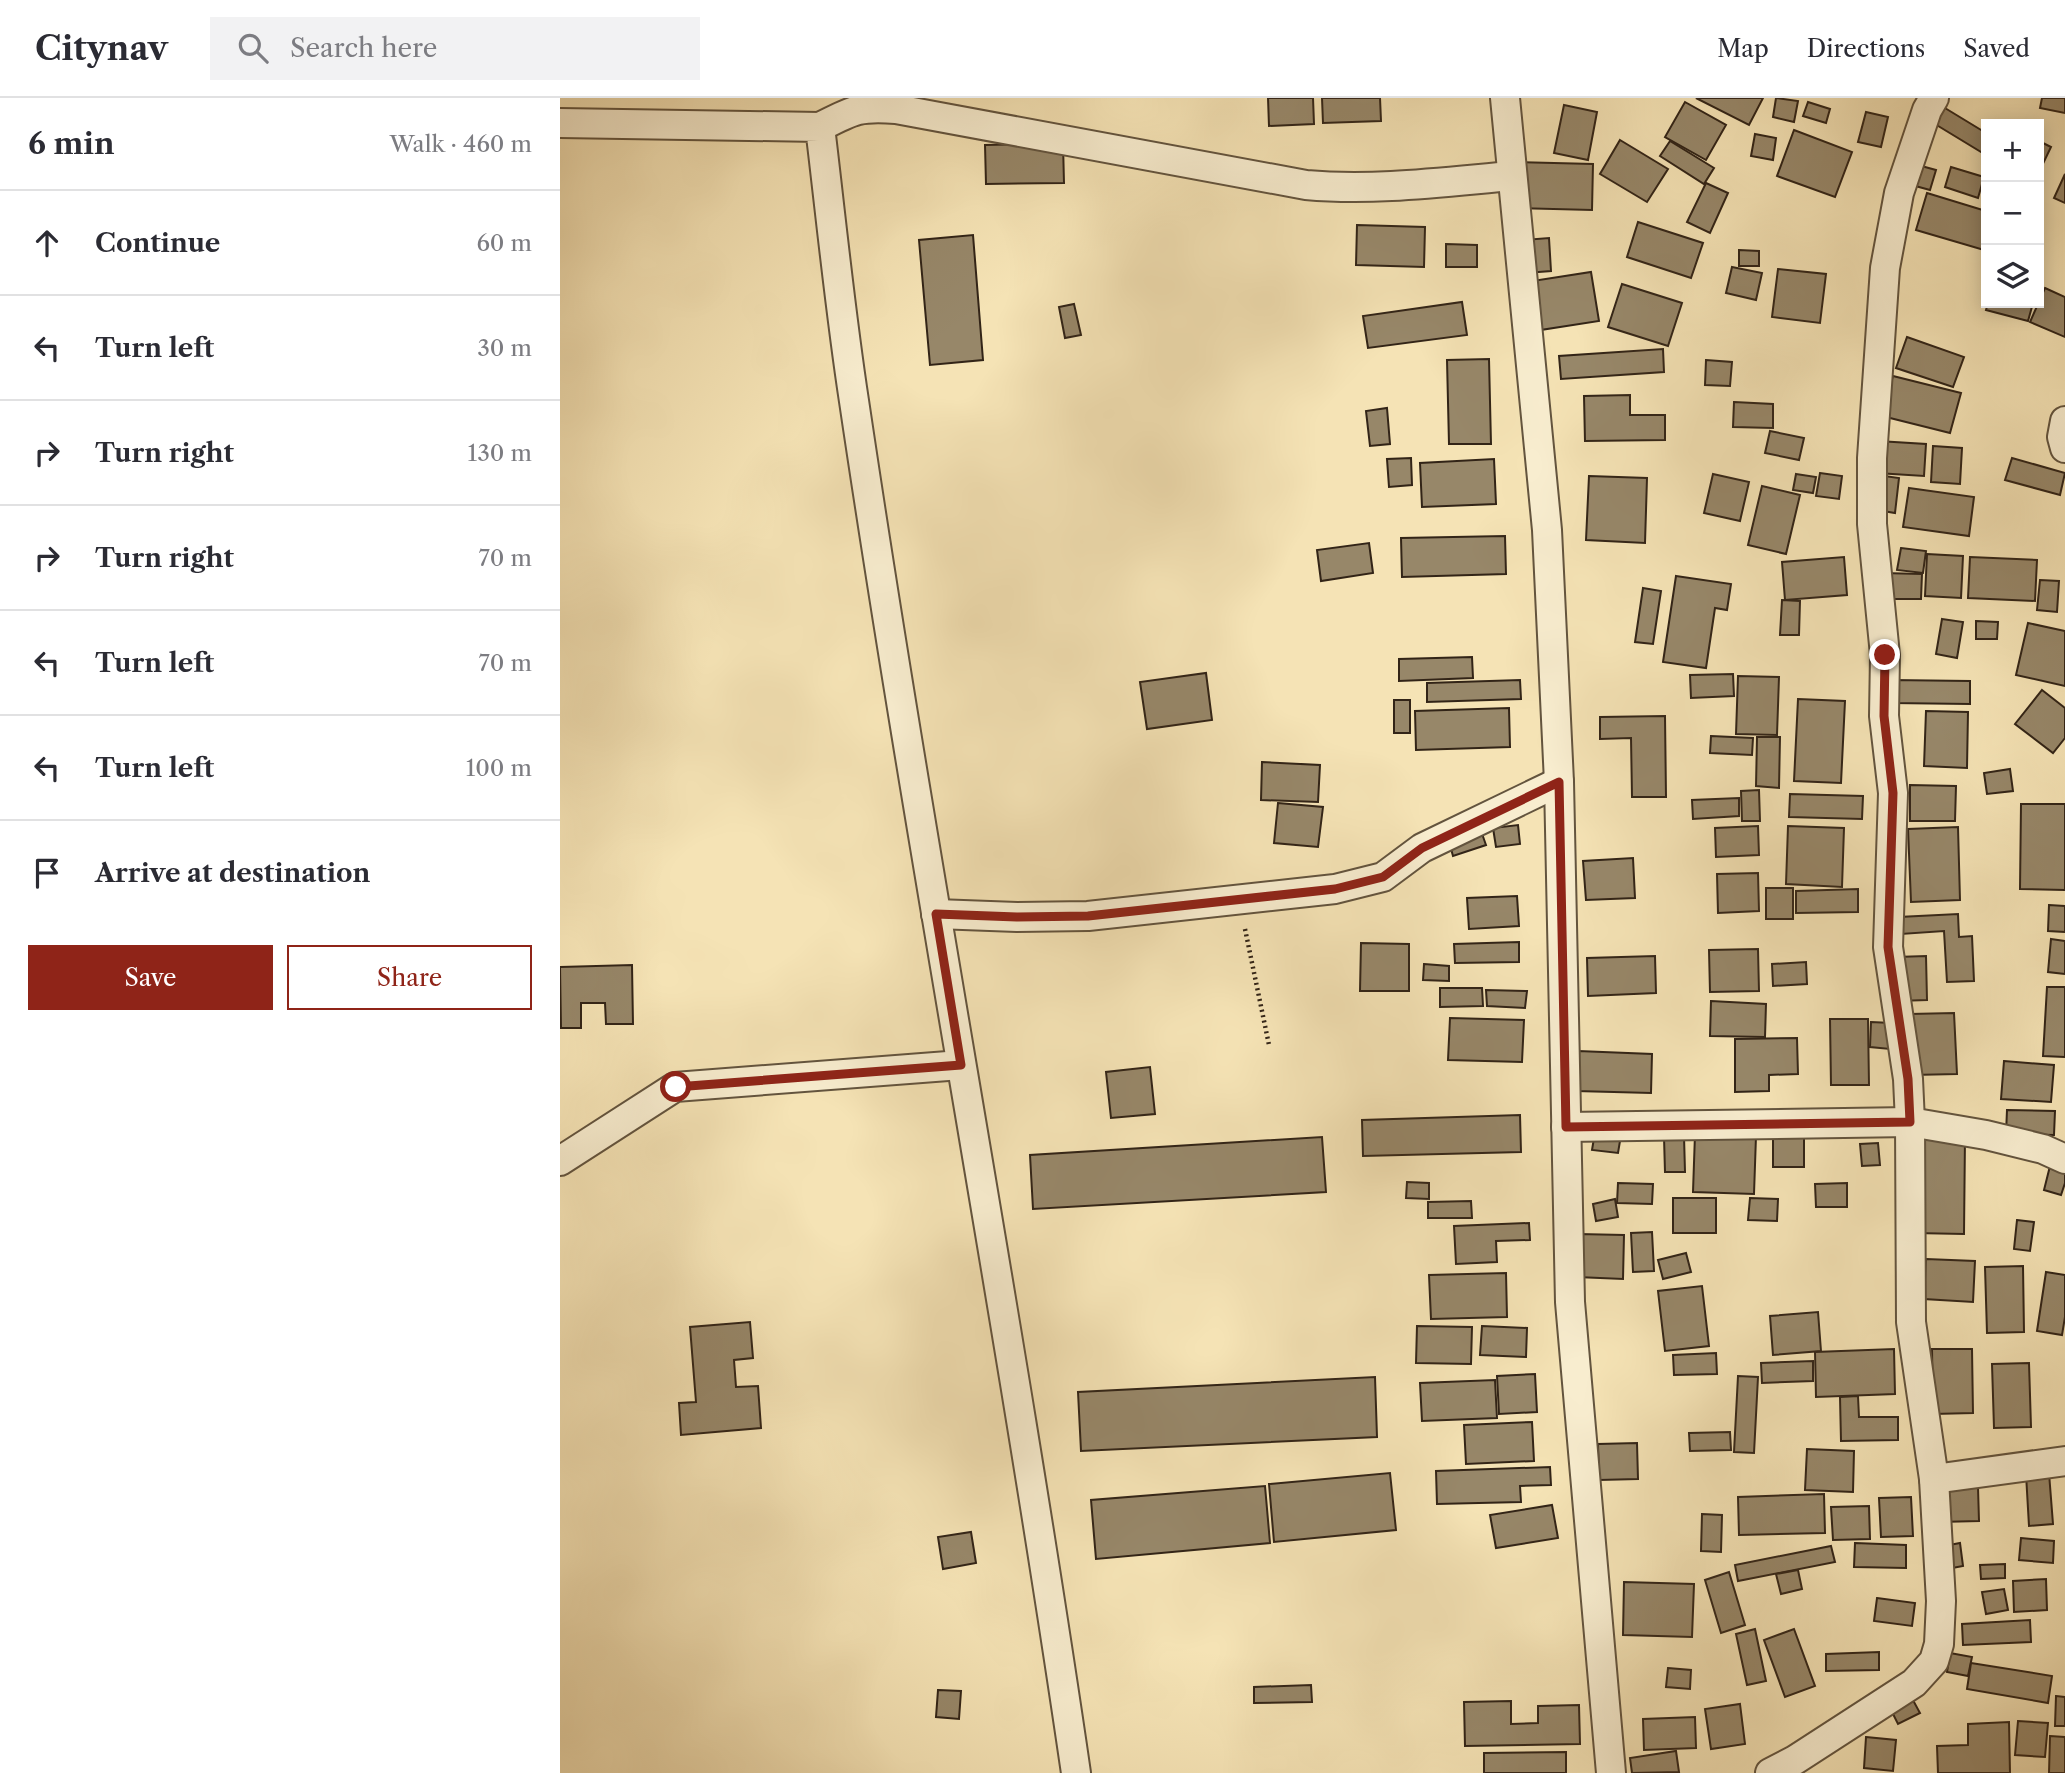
<!DOCTYPE html>
<html lang="en">
<head>
<meta charset="utf-8">
<style>
  body { margin:0; font-family:"Libre Caslon Text",serif; background:#f2f2f3; color:#2b2b33 }
  .controls { position:absolute; right:21px; top:21px; display:grid; overflow:hidden; border-radius:0px; box-shadow:0 4px 18px #0003 }
  .controls button { width:63px; height:63px; display:grid; place-items:center; padding:0; border:0; border-bottom:2px solid #e1e1e2; background:#fff; color:#2b2b33; font:35px sans-serif }
  .stop { position:absolute; width:21px; height:21px; margin:-16px; border:5px solid #8f2418; border-radius:50%; background:#fff }
  .stop.end { background:#8f2418; border-color:#fff; box-shadow:0 2px 7px #0008 }
  .list { margin:0; padding:0; list-style:none }
  h2 { display:flex; justify-content:space-between; align-items:center; height:91px; margin:0; padding:0 28px; font-size:30px }
  h2 small { font-size:23px; font-weight:400; color:#7c7c81 }
  .list li { display:grid; grid-template-columns:46px 1fr auto; gap:21px; align-items:center; box-sizing:border-box; height:105px; padding:0 28px; border-top:2px solid #e1e1e2 }
  .list b { display:block; font-size:26px; white-space:nowrap }
  .list em { font-size:23px; font-style:normal; color:#7c7c81 }
  .actions { display:flex; gap:14px; padding:21px 28px }
  .actions a { flex:1; padding:16px 0; border:2px solid #8f2418; border-radius:0px; text-align:center; font-size:24px; color:#8f2418 }
  .actions .main { background:#8f2418; color:#fff }
  .icon { flex:none; width:38px; height:38px; fill:none; stroke:currentColor; stroke-width:2; stroke-linecap:round; stroke-linejoin:round }
  .map { position:relative; flex:none; width:1505px; height:1675px; overflow:hidden }
  header { display:flex; align-items:center; gap:42px; box-sizing:border-box; height:98px; padding:0 35px; background:#fff; border-bottom:2px solid #e1e1e2 }
  header strong { font-size:33px }
  nav { display:flex; gap:38px; margin-inline-start:auto; font-size:24px }
  .search { width:490px; height:63px; background:#f2f2f3; display:flex; align-items:center; gap:18px; box-sizing:border-box; padding:0 24px; border-radius:0px; color:#7c7c81; font-size:26px }
  main { display:flex }
  aside { flex:1; background:#fff }
  .map>svg:first-child { display:block }
  .building { fill:#978769; stroke:#322417; stroke-width:2 }
  .lines { fill:none; stroke-linecap:round; stroke-linejoin:round }
  .minor-casing { stroke:#63543e; stroke-width:32 }
  .path { stroke:#322417; stroke-width:4.5; stroke-dasharray:2 3.5; stroke-linecap:butt }
  .minor { stroke:#f8edcf; stroke-width:28 }
  .route { stroke:#8f2418; stroke-width:9 }
</style>
</head>
<body>
<header>
<strong>Citynav</strong>
<div class="search"><svg class="icon" aria-label="search" viewBox="0 0 24 24"><circle cx="10" cy="10" r="6"/><path d="M15 15l6 6"/></svg>Search here</div>
<nav><a>Map</a><a>Directions</a><a>Saved</a></nav>
</header>
<main>
<aside>
<h2>6 min<small>Walk · 460 m</small></h2>
<ul class="list">
<li><svg class="icon" aria-label="ahead" viewBox="0 0 24 24"><path d="M12 20V5M6 11l6-6 6 6"/></svg><div><b>Continue</b></div><em>60 m</em></li>
<li><svg class="icon" aria-label="left" viewBox="0 0 24 24"><path d="M17 20v-9H6M10 6l-5 5 5 5"/></svg><div><b>Turn left</b></div><em>30 m</em></li>
<li><svg class="icon" aria-label="right" viewBox="0 0 24 24"><path d="M7 20v-9h11M14 6l5 5-5 5"/></svg><div><b>Turn right</b></div><em>130 m</em></li>
<li><svg class="icon" aria-label="right" viewBox="0 0 24 24"><path d="M7 20v-9h11M14 6l5 5-5 5"/></svg><div><b>Turn right</b></div><em>70 m</em></li>
<li><svg class="icon" aria-label="left" viewBox="0 0 24 24"><path d="M17 20v-9H6M10 6l-5 5 5 5"/></svg><div><b>Turn left</b></div><em>70 m</em></li>
<li><svg class="icon" aria-label="left" viewBox="0 0 24 24"><path d="M17 20v-9H6M10 6l-5 5 5 5"/></svg><div><b>Turn left</b></div><em>100 m</em></li>
<li><svg class="icon" aria-label="arrive" viewBox="0 0 24 24"><path d="M6 21V4h12l-3 4 3 4H6"/></svg><div><b>Arrive at destination</b></div></li>
</ul>
<div class="actions"><a class="main">Save</a><a>Share</a></div>
</aside>
<div class="map">
<svg width="1505" height="1675" viewBox="0 0 1505 1675">
  <rect width="100%" height="100%" fill="#f5e3b5"/>
  <filter id="stains"><feTurbulence type="fractalNoise" baseFrequency=".00286" numOctaves="4"/><feColorMatrix values="0 0 0 0 .2 0 0 0 0 .09 0 0 0 0 .02 0 0 0 .5 -.17"/></filter>
  <radialGradient id="worn" r=".72"><stop offset=".6" stop-color="#630" stop-opacity="0"/><stop offset="1" stop-color="#630" stop-opacity=".3"/></radialGradient>
  <g class="building">
    <polygon points="708,0 753,0 754,26 709,28"/>
    <polygon points="762,0 820,0 821,23 763,25"/>
    <polygon points="1136,0 1203,0 1189,27"/>
    <polygon points="1216,0 1238,3 1234,24 1213,19"/>
    <polygon points="1482,0 1505,0 1505,15 1480,10"/>
    <polygon points="1125,4 1166,27 1146,62 1105,39"/>
    <polygon points="1248,4 1270,11 1266,25 1243,18"/>
    <polygon points="1004,7 1037,14 1028,62 994,55"/>
    <polygon points="1380,7 1426,35 1426,57 1370,23"/>
    <polygon points="1306,14 1328,19 1321,49 1298,44"/>
    <polygon points="1234,32 1292,54 1275,99 1217,78"/>
    <polygon points="1195,36 1216,40 1213,62 1191,58"/>
    <polygon points="1060,42 1108,71 1087,104 1040,76"/>
    <polygon points="1110,43 1154,70 1144,86 1100,58"/>
    <polygon points="1479,43 1491,49 1479,74"/>
    <polygon points="503,45 504,85 426,86 425,47"/>
    <polygon points="957,64 1033,66 1032,112 955,110"/>
    <polygon points="1354,66 1376,72 1370,92 1348,86"/>
    <polygon points="1391,69 1424,79 1418,100 1385,89"/>
    <polygon points="1505,76 1505,105 1494,100"/>
    <polygon points="1146,85 1168,95 1150,135 1127,124"/>
    <polygon points="1367,95 1426,113 1426,143 1424,152 1356,132"/>
    <polygon points="1078,124 1143,145 1131,180 1067,159"/>
    <polygon points="797,127 865,129 864,169 796,167"/>
    <polygon points="413,137 423,262 370,267 359,142"/>
    <polygon points="989,140 991,173 966,175 964,142"/>
    <polygon points="886,146 917,147 917,169 886,169"/>
    <polygon points="1179,152 1199,153 1199,168 1179,168"/>
    <polygon points="1172,169 1202,175 1196,202 1166,195"/>
    <polygon points="1218,171 1266,176 1260,225 1212,219"/>
    <polygon points="1031,174 1039,223 974,233 966,184"/>
    <polygon points="1062,186 1122,205 1108,248 1048,229"/>
    <polygon points="1485,190 1505,199 1505,239 1470,224"/>
    <polygon points="902,204 907,237 808,250 803,218"/>
    <polygon points="1428,205 1473,205 1468,223 1426,212"/>
    <polygon points="514,206 521,237 505,240 499,209"/>
    <polygon points="1347,239 1404,259 1393,289 1336,270"/>
    <polygon points="1103,251 1104,274 1001,281 999,258"/>
    <polygon points="929,261 931,346 889,346 887,262"/>
    <polygon points="1146,262 1172,264 1170,288 1145,287"/>
    <polygon points="1333,278 1401,295 1390,335 1322,318"/>
    <polygon points="1070,297 1070,317 1105,317 1105,342 1025,343 1024,298"/>
    <polygon points="1174,304 1213,306 1213,330 1173,329"/>
    <polygon points="827,310 830,346 810,348 806,313"/>
    <polygon points="1210,333 1244,340 1239,362 1205,355"/>
    <polygon points="1318,343 1366,346 1364,378 1317,375"/>
    <polygon points="1373,348 1402,350 1400,386 1371,384"/>
    <polygon points="851,360 852,387 829,389 827,361"/>
    <polygon points="1452,360 1505,375 1500,397 1445,382"/>
    <polygon points="934,361 936,406 862,409 860,365"/>
    <polygon points="1260,375 1282,378 1279,401 1256,398"/>
    <polygon points="1153,376 1189,384 1180,423 1144,415"/>
    <polygon points="1236,376 1256,379 1253,395 1233,392"/>
    <polygon points="1317,377 1339,380 1335,415 1311,411"/>
    <polygon points="1029,378 1087,380 1085,445 1026,442"/>
    <polygon points="1202,388 1240,397 1226,456 1188,447"/>
    <polygon points="1349,390 1414,399 1409,438 1343,429"/>
    <polygon points="945,438 946,476 842,479 841,440"/>
    <polygon points="809,445 813,475 761,483 757,452"/>
    <polygon points="1341,450 1366,453 1363,475 1337,472"/>
    <polygon points="1367,456 1403,458 1401,500 1365,498"/>
    <polygon points="1284,459 1287,497 1225,502 1222,464"/>
    <polygon points="1410,459 1477,462 1475,503 1408,500"/>
    <polygon points="1322,475 1362,476 1361,501 1322,501"/>
    <polygon points="1116,478 1171,486 1167,512 1155,510 1146,570 1103,564"/>
    <polygon points="1480,482 1499,483 1497,514 1477,512"/>
    <polygon points="1083,490 1101,493 1093,546 1075,544"/>
    <polygon points="1222,502 1240,503 1239,537 1220,537"/>
    <polygon points="1382,521 1403,524 1397,560 1376,556"/>
    <polygon points="1416,523 1438,524 1437,541 1416,541"/>
    <polygon points="1468,525 1505,533 1505,588 1456,577"/>
    <polygon points="912,559 913,580 839,583 839,561"/>
    <polygon points="646,575 652,622 587,631 580,584"/>
    <polygon points="1173,576 1174,598 1131,600 1130,577"/>
    <polygon points="1178,578 1219,579 1217,637 1176,636"/>
    <polygon points="960,582 961,601 867,604 867,585"/>
    <polygon points="1331,582 1410,583 1410,606 1331,605"/>
    <polygon points="1482,592 1505,610 1505,640 1493,655 1455,626"/>
    <polygon points="1238,601 1285,603 1281,685 1234,683"/>
    <rect x="834" y="602" width="16" height="33"/>
    <polygon points="949,610 950,649 856,652 855,613"/>
    <polygon points="1366,613 1408,614 1407,670 1364,668"/>
    <polygon points="1105,618 1106,699 1072,699 1071,640 1040,641 1040,619"/>
    <polygon points="1151,638 1193,640 1192,657 1150,655"/>
    <polygon points="1197,639 1220,639 1219,690 1196,688"/>
    <polygon points="702,664 760,667 758,704 701,702"/>
    <polygon points="1450,671 1453,693 1427,696 1424,675"/>
    <polygon points="1350,687 1396,688 1395,723 1350,723"/>
    <polygon points="1199,692 1200,723 1182,723 1181,693"/>
    <polygon points="1230,696 1303,698 1302,721 1229,719"/>
    <polygon points="1179,700 1179,718 1133,721 1132,702"/>
    <polygon points="718,705 763,709 758,749 714,745"/>
    <polygon points="1461,706 1505,706 1505,792 1460,791"/>
    <polygon points="958,727 960,746 936,749 933,730"/>
    <polygon points="1198,728 1199,757 1156,759 1155,730"/>
    <polygon points="1228,728 1284,730 1282,789 1226,786"/>
    <polygon points="1398,729 1400,802 1351,804 1348,731"/>
    <polygon points="920,730 926,747 893,758 888,740"/>
    <polygon points="1073,760 1075,800 1026,802 1023,763"/>
    <polygon points="1198,775 1199,813 1158,815 1157,776"/>
    <rect x="1206" y="790" width="27" height="31"/>
    <polygon points="1298,791 1298,814 1236,815 1236,793"/>
    <polygon points="957,798 959,828 909,831 907,800"/>
    <polygon points="1489,807 1505,808 1505,834 1488,833"/>
    <polygon points="1398,816 1399,839 1412,838 1414,883 1387,884 1384,833 1341,836 1339,819"/>
    <polygon points="1491,841 1505,843 1505,876 1488,874"/>
    <polygon points="959,844 959,864 895,865 894,846"/>
    <polygon points="801,845 849,846 849,893 800,893"/>
    <polygon points="1198,851 1199,893 1150,894 1149,852"/>
    <polygon points="1095,858 1096,895 1028,898 1027,860"/>
    <polygon points="1366,858 1367,902 1337,903 1336,859"/>
    <polygon points="1246,864 1247,886 1213,888 1212,866"/>
    <polygon points="864,866 889,868 889,883 863,882"/>
    <polygon points="72,867 73,926 46,926 45,905 21,905 21,930 1,930 0,869"/>
    <polygon points="1487,889 1505,889 1505,959 1483,958"/>
    <polygon points="880,890 922,890 923,908 880,909"/>
    <polygon points="926,892 967,893 965,910 927,908"/>
    <polygon points="1151,903 1206,906 1205,939 1150,938"/>
    <polygon points="1394,915 1397,976 1352,977 1350,916"/>
    <polygon points="890,920 964,922 962,964 888,962"/>
    <polygon points="1270,921 1308,921 1309,987 1271,987"/>
    <polygon points="1311,924 1331,925 1330,951 1310,949"/>
    <polygon points="1237,940 1238,976 1209,977 1209,993 1175,994 1175,941"/>
    <polygon points="1018,953 1092,956 1091,995 1016,993"/>
    <polygon points="1444,963 1494,967 1491,1004 1441,1001"/>
    <polygon points="590,969 595,1016 551,1020 546,974"/>
    <polygon points="1447,1012 1495,1013 1494,1037 1446,1036"/>
    <polygon points="960,1017 961,1054 803,1058 802,1022"/>
    <polygon points="1035,1034 1061,1037 1058,1055 1032,1052"/>
    <polygon points="1135,1036 1196,1038 1194,1096 1133,1094"/>
    <polygon points="1356,1037 1405,1038 1404,1136 1354,1135"/>
    <polygon points="1124,1038 1125,1074 1105,1074 1104,1039"/>
    <polygon points="762,1039 766,1094 473,1111 470,1057"/>
    <rect x="1213" y="1039" width="31" height="30"/>
    <polygon points="1318,1045 1320,1067 1302,1068 1300,1046"/>
    <polygon points="1490,1068 1505,1072 1505,1085 1501,1097 1484,1092"/>
    <polygon points="847,1084 869,1085 869,1101 846,1100"/>
    <polygon points="1058,1085 1093,1086 1092,1106 1057,1105"/>
    <polygon points="1287,1085 1287,1109 1256,1109 1255,1086"/>
    <rect x="1113" y="1100" width="43" height="35"/>
    <polygon points="1190,1100 1218,1101 1217,1123 1188,1122"/>
    <polygon points="1055,1101 1058,1119 1036,1123 1033,1106"/>
    <polygon points="911,1103 912,1120 868,1120 868,1104"/>
    <polygon points="1457,1122 1474,1124 1470,1153 1454,1151"/>
    <polygon points="969,1125 970,1142 936,1143 937,1164 896,1166 894,1128"/>
    <polygon points="1092,1134 1094,1173 1073,1174 1071,1135"/>
    <polygon points="1018,1136 1064,1137 1063,1181 1017,1179"/>
    <polygon points="1126,1155 1131,1174 1103,1181 1098,1162"/>
    <polygon points="1366,1161 1415,1163 1413,1204 1364,1201"/>
    <polygon points="1463,1168 1464,1234 1427,1235 1425,1169"/>
    <polygon points="1486,1174 1505,1177 1505,1219 1502,1237 1477,1233"/>
    <polygon points="946,1175 947,1219 871,1221 869,1177"/>
    <polygon points="1142,1188 1149,1248 1105,1253 1098,1193"/>
    <polygon points="1258,1214 1261,1253 1213,1257 1210,1218"/>
    <polygon points="190,1224 193,1260 174,1262 176,1289 198,1288 201,1330 121,1337 119,1305 136,1304 130,1229"/>
    <polygon points="857,1228 912,1229 911,1266 856,1265"/>
    <polygon points="922,1228 967,1230 966,1259 920,1257"/>
    <polygon points="1334,1251 1335,1296 1256,1299 1255,1254"/>
    <polygon points="1372,1251 1412,1251 1413,1315 1373,1316"/>
    <polygon points="1156,1255 1157,1276 1114,1277 1113,1257"/>
    <polygon points="1253,1263 1253,1283 1202,1285 1201,1265"/>
    <polygon points="1469,1265 1471,1329 1434,1330 1432,1266"/>
    <polygon points="975,1276 977,1314 939,1316 937,1278"/>
    <polygon points="1178,1278 1198,1279 1194,1355 1174,1354"/>
    <polygon points="815,1279 817,1339 521,1353 518,1294"/>
    <polygon points="935,1282 937,1320 862,1323 860,1285"/>
    <polygon points="1298,1298 1299,1319 1338,1319 1338,1342 1281,1343 1280,1299"/>
    <polygon points="972,1324 974,1363 906,1366 904,1327"/>
    <polygon points="1170,1334 1171,1352 1130,1353 1129,1335"/>
    <polygon points="1077,1345 1078,1381 1039,1382 1038,1346"/>
    <polygon points="1247,1351 1294,1353 1293,1394 1245,1392"/>
    <polygon points="990,1369 991,1387 960,1388 961,1404 877,1406 876,1373"/>
    <polygon points="830,1375 836,1432 714,1444 709,1386"/>
    <polygon points="1489,1375 1493,1426 1469,1428 1466,1376"/>
    <polygon points="705,1388 710,1445 536,1461 531,1402"/>
    <polygon points="1418,1389 1419,1423 1379,1424 1379,1390"/>
    <polygon points="1264,1396 1265,1435 1179,1437 1178,1399"/>
    <polygon points="1351,1399 1353,1438 1321,1439 1319,1400"/>
    <polygon points="992,1407 998,1440 936,1450 930,1417"/>
    <polygon points="1309,1408 1310,1441 1273,1442 1271,1409"/>
    <polygon points="1142,1416 1162,1417 1161,1454 1141,1453"/>
    <polygon points="411,1434 416,1465 383,1471 378,1439"/>
    <polygon points="1461,1440 1494,1443 1493,1465 1459,1462"/>
    <polygon points="1295,1445 1346,1447 1346,1470 1294,1469"/>
    <polygon points="1400,1445 1403,1468 1387,1471 1384,1448"/>
    <polygon points="1271,1448 1275,1464 1178,1483 1175,1467"/>
    <polygon points="1445,1466 1445,1480 1421,1481 1420,1467"/>
    <polygon points="1238,1472 1242,1491 1221,1496 1216,1476"/>
    <polygon points="1169,1474 1185,1527 1161,1535 1145,1482"/>
    <polygon points="1486,1481 1487,1512 1454,1514 1453,1483"/>
    <polygon points="1064,1484 1134,1486 1132,1539 1063,1537"/>
    <polygon points="1444,1491 1448,1512 1426,1516 1422,1494"/>
    <polygon points="1317,1500 1355,1505 1352,1528 1314,1523"/>
    <polygon points="1470,1522 1471,1544 1403,1547 1402,1526"/>
    <polygon points="1195,1531 1206,1583 1187,1587 1176,1536"/>
    <polygon points="1234,1531 1255,1588 1225,1599 1204,1542"/>
    <polygon points="1319,1554 1319,1572 1266,1573 1266,1556"/>
    <polygon points="1390,1555 1412,1559 1408,1578 1387,1574"/>
    <polygon points="1411,1565 1492,1578 1488,1605 1407,1591"/>
    <polygon points="1108,1570 1131,1572 1130,1591 1106,1589"/>
    <polygon points="751,1587 752,1604 694,1605 694,1589"/>
    <polygon points="378,1592 401,1593 399,1621 376,1619"/>
    <polygon points="1348,1593 1360,1615 1338,1626 1327,1604"/>
    <polygon points="1496,1598 1505,1599 1505,1628 1495,1628"/>
    <polygon points="951,1603 951,1626 978,1625 978,1608 1019,1607 1020,1646 905,1648 904,1604"/>
    <polygon points="1180,1606 1185,1646 1151,1651 1145,1611"/>
    <polygon points="1135,1619 1136,1650 1084,1652 1083,1621"/>
    <polygon points="1458,1623 1488,1625 1485,1659 1455,1657"/>
    <polygon points="1449,1624 1450,1675 1378,1675 1377,1648 1408,1647 1408,1626"/>
    <polygon points="1490,1638 1505,1639 1505,1675 1489,1675"/>
    <polygon points="1306,1639 1336,1642 1333,1673 1304,1670"/>
    <polygon points="1116,1653 1119,1674 1072,1675 1070,1660"/>
    <polygon points="1006,1654 1006,1675 924,1675 924,1655"/>
  </g>
  <g class="lines">
    <g class="minor-casing">
      <g id="minor">
        <polyline points="945,0 987,432 999,684 1010,1204 1051,1675"/>
        <path d="M0 25 260 29C271 120 280 212 294 303 362 761 449 1217 516 1675"/>
        <path d="M260 29C293 12 299 8 336 11L746 87C815 93 883 84 952 78"/>
        <polyline points="1505,323 1502,339 1505,350"/>
        <polyline points="376,816 457,819 528,818 775,791 823,779 862,750 999,684"/>
        <polyline points="1006,1029 1350,1024 1426,1037 1483,1051 1505,1061"/>
        <polyline points="0,1063 115,989 401,967"/>
        <polyline points="1374,1381 1505,1363"/>
        <polyline points="1210,1675 1235,1662 1354,1585 1374,1563 1379,1546 1381,1503 1374,1381 1351,1224 1350,1024 1348,981 1328,849 1333,695 1324,618 1325,557 1312,426 1312,360 1325,170 1339,95 1367,12 1374,0"/>
      </g>
    </g>
    <polyline class="path" points="685,831 709,947"/>
    <use href="#minor" class="minor"/>
  </g>
  <g class="lines">
    <polyline class="route" points="116,989 401,967 376,816 457,819 528,818 775,791 823,779 862,750 999,684 1006,1029 1350,1024 1348,981 1328,849 1333,695 1324,618 1325,557"/>
  </g>
  <rect width="100%" height="100%" filter="url(#stains)"/>
  <rect width="100%" height="100%" fill="url(#worn)"/>
</svg>
<div class="controls">
<button>+</button>
<button>−</button>
<button><svg class="icon" aria-label="layers" viewBox="0 0 24 24"><path d="M12 4l9 5-9 5-9-5zM3 14l9 5 9-5"/></svg></button>
</div>
<div class="stop" style="left:116px;top:989px"></div>
<div class="stop end" style="left:1325px;top:557px"></div>
</div>
</main>
</body>
</html>
